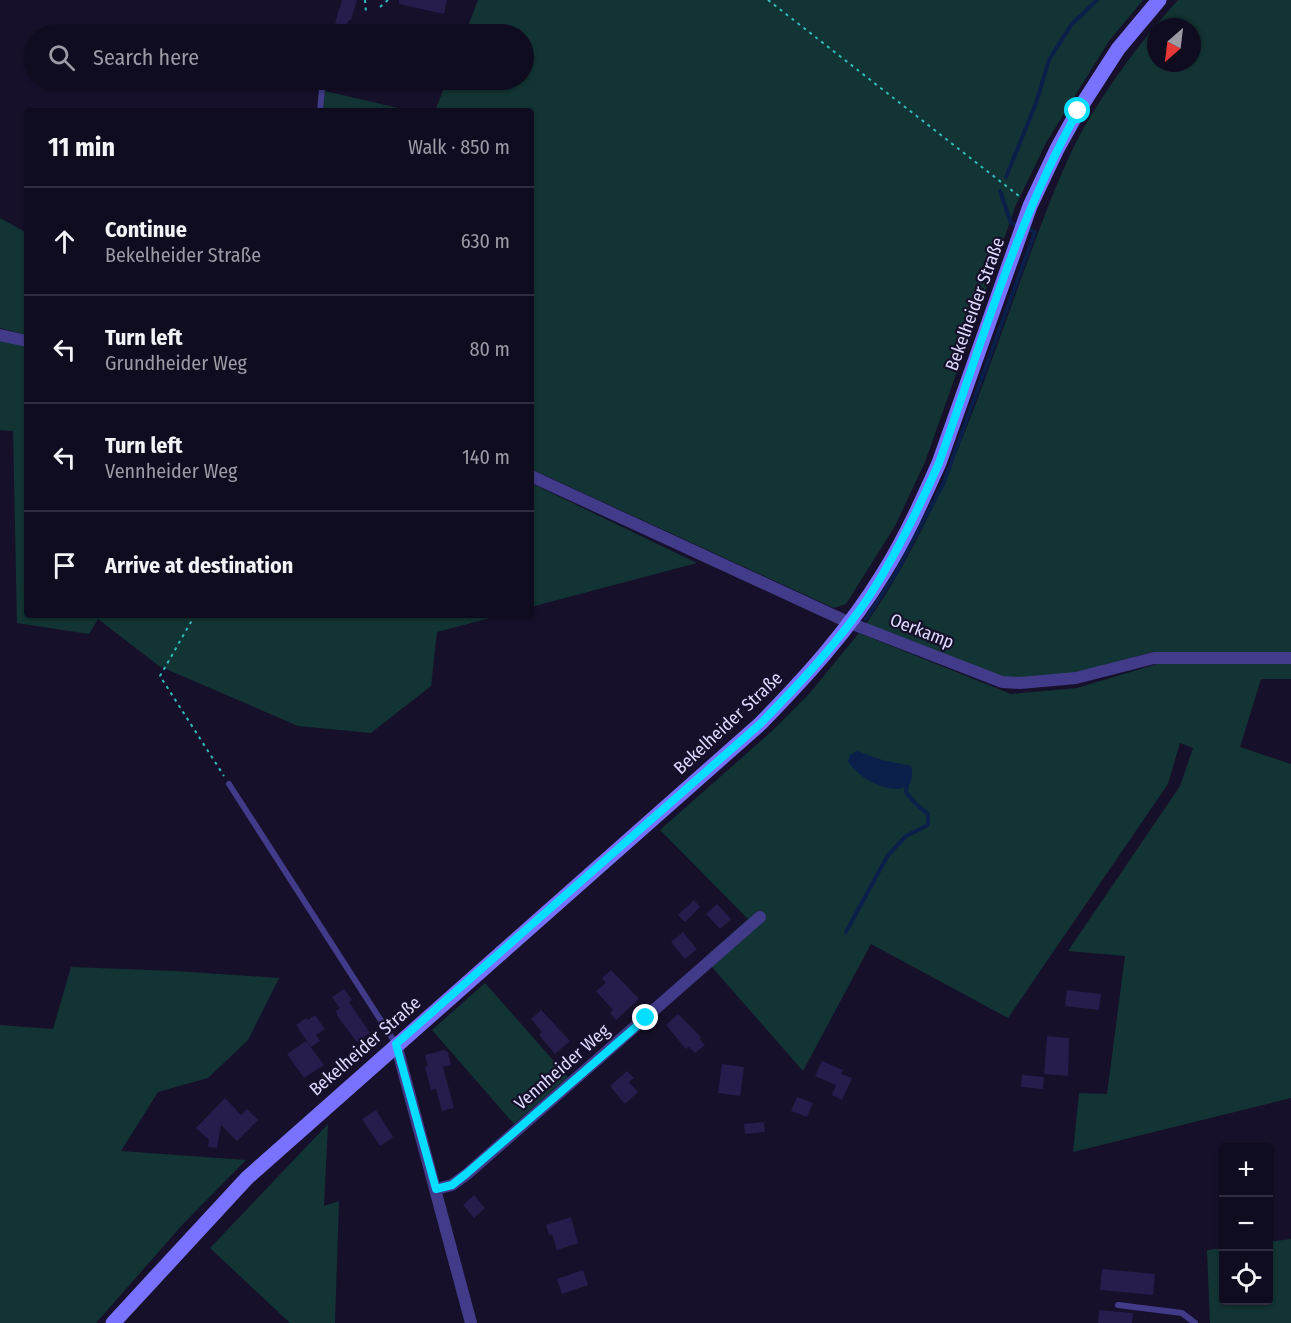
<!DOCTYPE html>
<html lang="en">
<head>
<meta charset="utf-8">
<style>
  body { margin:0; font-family:"Fira Sans Condensed",sans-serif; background:#191529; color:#f1f3f6 }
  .controls { position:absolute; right:18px; bottom:18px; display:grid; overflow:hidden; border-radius:6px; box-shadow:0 2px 4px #0004 }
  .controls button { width:54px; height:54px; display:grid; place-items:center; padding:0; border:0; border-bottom:2px solid #302c3e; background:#100c20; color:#f1f3f6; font:30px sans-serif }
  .compass { position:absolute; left:1147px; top:18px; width:54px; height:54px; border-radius:50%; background:#100c20; box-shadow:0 2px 4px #0004; rotate:208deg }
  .stop { position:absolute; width:18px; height:18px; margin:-14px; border:4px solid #06deff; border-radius:50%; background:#fff }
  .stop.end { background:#06deff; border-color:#fff; box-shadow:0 2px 6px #0008 }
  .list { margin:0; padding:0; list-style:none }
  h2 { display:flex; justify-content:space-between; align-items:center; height:78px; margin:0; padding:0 24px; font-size:26px }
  h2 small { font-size:20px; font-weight:400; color:#9c9ba5 }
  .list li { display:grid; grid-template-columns:39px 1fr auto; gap:18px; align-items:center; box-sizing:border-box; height:108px; padding:0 24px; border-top:2px solid #302c3e }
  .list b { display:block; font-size:22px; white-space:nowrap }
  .list p { margin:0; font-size:20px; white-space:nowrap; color:#9c9ba5 }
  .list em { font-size:20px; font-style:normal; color:#9c9ba5 }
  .icon { flex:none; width:33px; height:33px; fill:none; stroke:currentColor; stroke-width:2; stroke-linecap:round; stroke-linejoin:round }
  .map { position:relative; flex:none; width:1291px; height:1323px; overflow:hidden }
  .search { position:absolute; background:#100c20; box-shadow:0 2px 4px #0004; left:24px; top:24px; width:510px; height:66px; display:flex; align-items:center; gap:15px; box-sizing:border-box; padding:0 21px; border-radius:33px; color:#9c9ba5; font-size:22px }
  .panel { position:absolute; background:#100c20; box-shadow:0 2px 4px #0004; left:24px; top:108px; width:510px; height:510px; border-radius:6px }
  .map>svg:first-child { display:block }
  .green { fill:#133434; fill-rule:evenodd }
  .water { fill:#0a1f4a }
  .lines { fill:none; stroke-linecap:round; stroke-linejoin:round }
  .stream { stroke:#0a1f4a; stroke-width:4 }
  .building { fill:#271c4c }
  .path { stroke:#2fbeba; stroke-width:2; stroke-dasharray:3 4.5; stroke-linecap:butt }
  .lane { stroke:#413b8a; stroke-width:6 }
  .street { stroke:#413b8a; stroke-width:12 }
  .secondary { stroke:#7971ff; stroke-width:15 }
  .route { stroke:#06deff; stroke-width:8 }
  .labels { text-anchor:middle; stroke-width:4.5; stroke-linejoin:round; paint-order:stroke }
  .street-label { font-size:18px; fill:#dfdaff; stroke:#16102a }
</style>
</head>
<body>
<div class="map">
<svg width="1291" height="1323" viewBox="0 0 1291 1323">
  <rect width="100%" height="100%" fill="#16102a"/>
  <g class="green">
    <polygon points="478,0 1143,0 1109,41 1047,141 1016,205 925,462 895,526 846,604 834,608 531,469 531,111 435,111 447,80 524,80 524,34 465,34"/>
    <path d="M1178 0H1291V652H1152L1077 673 1020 679 1003 677 866 624C941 517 979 393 1024 271 1038 233 1052 194 1069 157 1094 103 1138 44 1178 0ZM1156 27H1192V63H1156Z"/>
    <polygon points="325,91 411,111 323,111"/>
    <polygon points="0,218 27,233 27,335 0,328"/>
    <polygon points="0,340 27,347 27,615 502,615 437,632 431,686 371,733 298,726 159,666 98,619 89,634 17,623 13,431 0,430"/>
    <polygon points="531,483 697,563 531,607"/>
    <polygon points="859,633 1011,694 1077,688 1157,664 1291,663 1291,679 1261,679 1240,747 1291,764 1291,1098 1073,1152 1079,1093 1107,1094 1125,956 1068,951 1180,786 1193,748 1180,743 1168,784 1008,1018 871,944 803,1071 704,958 748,919 660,830 772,731 809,694"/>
    <polygon points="71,967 176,971 279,978 248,1040 208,1078 158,1092 121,1151 246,1160 183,1224 96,1323 0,1323 0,1025 53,1029"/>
    <polygon points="485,983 568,1077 514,1124 432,1030"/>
    <polygon points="328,1124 324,1206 339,1201 335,1323 290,1323 210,1248"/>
    <polygon points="1291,1239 1291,1323 1210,1323 1207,1250 1223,1248 1224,1300 1268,1300 1269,1242"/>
  </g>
  <path class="water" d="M857 751 882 760 911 766C921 806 861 786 848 761L850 755Z"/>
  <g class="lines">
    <g class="stream">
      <polyline points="1006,177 1036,103 1049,60 1071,25 1097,0"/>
      <polyline points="1000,191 1011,223 1018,226"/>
      <polyline points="866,619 896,573 944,482 1035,232 1025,228"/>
      <polyline points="846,932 888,855 906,836 928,825 928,814 915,803 906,792 907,785"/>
    </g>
  </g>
  <g class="building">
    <polygon points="342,0 357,0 351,20 349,20 346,27 335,23"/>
    <polygon points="399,0 447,0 444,14 399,4"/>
    <polygon points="694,900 700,907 685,922 678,915"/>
    <polygon points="717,904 731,919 720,929 706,914"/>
    <polygon points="683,932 697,949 685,959 671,942"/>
    <polygon points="611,970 639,999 616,1020 610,1013 613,1010 596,991 606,983 602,978"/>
    <polygon points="344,989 352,1000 349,1002 370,1033 357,1042 338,1017 336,1011 340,1008 332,997"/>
    <polygon points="1067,990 1101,994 1099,1010 1065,1006"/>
    <polygon points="541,1010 570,1041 555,1054 539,1035 542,1032 531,1019"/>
    <polygon points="678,1014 701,1037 699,1038 705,1045 695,1053 689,1047 686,1049 666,1025"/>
    <polygon points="315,1015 325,1029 316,1035 320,1041 311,1047 296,1025 306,1018 308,1020"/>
    <polygon points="1047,1036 1069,1038 1068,1076 1044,1074"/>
    <polygon points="306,1041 324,1065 304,1078 287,1054"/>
    <polygon points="444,1050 448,1052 451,1065 443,1067 454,1108 442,1111 436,1089 431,1090 425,1067 428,1066 425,1055"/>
    <polygon points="822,1061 843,1070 841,1074 852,1078 842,1100 832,1095 836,1085 815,1076"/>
    <polygon points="722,1064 744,1067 740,1096 718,1093"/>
    <polygon points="627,1071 634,1078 629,1082 638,1092 625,1104 610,1086"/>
    <polygon points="1022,1075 1044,1077 1043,1089 1021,1087"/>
    <polygon points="797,1097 813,1103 807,1117 791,1111"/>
    <polygon points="225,1098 241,1115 247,1109 258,1120 237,1141 221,1125 217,1148 208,1147 209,1140 196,1128"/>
    <polygon points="376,1110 393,1137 380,1146 362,1119"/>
    <polygon points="764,1122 765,1132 745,1134 744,1124"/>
    <polygon points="474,1195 485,1208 474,1218 463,1205"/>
    <polygon points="571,1217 578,1243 557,1250 552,1234 549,1235 546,1225"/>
    <polygon points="1102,1269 1155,1274 1153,1295 1100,1290"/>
    <polygon points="583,1270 588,1285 562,1294 557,1279"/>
    <polygon points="1099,1310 1133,1313 1132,1323 1098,1323"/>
  </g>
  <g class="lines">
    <g class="path">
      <polyline points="365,0 366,13"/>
      <polyline points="768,0 1019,196"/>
      <polyline points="380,7 388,0"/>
      <polyline points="195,615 160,676 224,776"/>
    </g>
    <g class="lane">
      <polyline points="320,111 322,89"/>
      <polyline points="229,784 396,1044"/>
      <polyline points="1118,1305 1182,1313 1195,1323"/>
    </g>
    <g class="street">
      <polyline points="0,335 27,341"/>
      <polyline points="531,476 850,623 1002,682 1020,683 1076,678 1154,658 1291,658"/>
      <polyline points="396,1044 471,1323"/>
      <polyline points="436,1189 452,1185 467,1174 760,917"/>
    </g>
    <path class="secondary" d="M113 1323 247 1178 760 724C805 678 849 630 883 574 905 539 922 501 939 463L1030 206 1057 149 1078 111 1118 49 1159 0"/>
  </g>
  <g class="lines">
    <path class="route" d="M646 1018 466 1174 452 1185 436 1189 396 1044 760 724C799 684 837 644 868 598 896 555 918 510 939 463 981 345 1017 220 1078 111"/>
  </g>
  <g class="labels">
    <g class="street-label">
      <text transform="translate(975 304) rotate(-70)" y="6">Bekelheider Straße</text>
      <text transform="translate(922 631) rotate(21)" y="6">Oerkamp</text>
      <text transform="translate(728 723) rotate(-43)" y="6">Bekelheider Straße</text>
      <text transform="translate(365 1046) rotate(-41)" y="6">Bekelheider Straße</text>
      <text transform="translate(562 1067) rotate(-41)" y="6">Vennheider Weg</text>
    </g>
  </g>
</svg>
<div class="controls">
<button>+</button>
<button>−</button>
<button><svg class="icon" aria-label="locate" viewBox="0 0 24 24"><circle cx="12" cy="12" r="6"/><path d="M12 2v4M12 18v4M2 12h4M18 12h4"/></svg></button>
</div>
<svg class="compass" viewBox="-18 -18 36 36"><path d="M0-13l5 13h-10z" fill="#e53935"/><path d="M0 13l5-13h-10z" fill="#9c9ba5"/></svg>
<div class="stop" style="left:1078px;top:111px"></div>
<div class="stop end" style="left:646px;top:1018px"></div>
<div class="search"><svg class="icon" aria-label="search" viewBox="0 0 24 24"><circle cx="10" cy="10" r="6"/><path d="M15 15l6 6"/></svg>Search here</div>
<section class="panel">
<h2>11 min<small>Walk · 850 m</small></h2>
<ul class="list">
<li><svg class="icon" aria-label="ahead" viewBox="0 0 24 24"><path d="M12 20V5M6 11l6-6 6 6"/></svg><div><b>Continue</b><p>Bekelheider Straße</p></div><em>630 m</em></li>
<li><svg class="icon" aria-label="left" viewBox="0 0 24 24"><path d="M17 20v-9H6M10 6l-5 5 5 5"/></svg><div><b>Turn left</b><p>Grundheider Weg</p></div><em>80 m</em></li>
<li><svg class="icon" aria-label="left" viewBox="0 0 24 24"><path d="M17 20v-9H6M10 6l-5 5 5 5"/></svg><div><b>Turn left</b><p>Vennheider Weg</p></div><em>140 m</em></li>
<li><svg class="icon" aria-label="arrive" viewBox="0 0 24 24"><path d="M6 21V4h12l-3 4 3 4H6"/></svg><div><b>Arrive at destination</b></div></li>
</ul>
</section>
</div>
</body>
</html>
